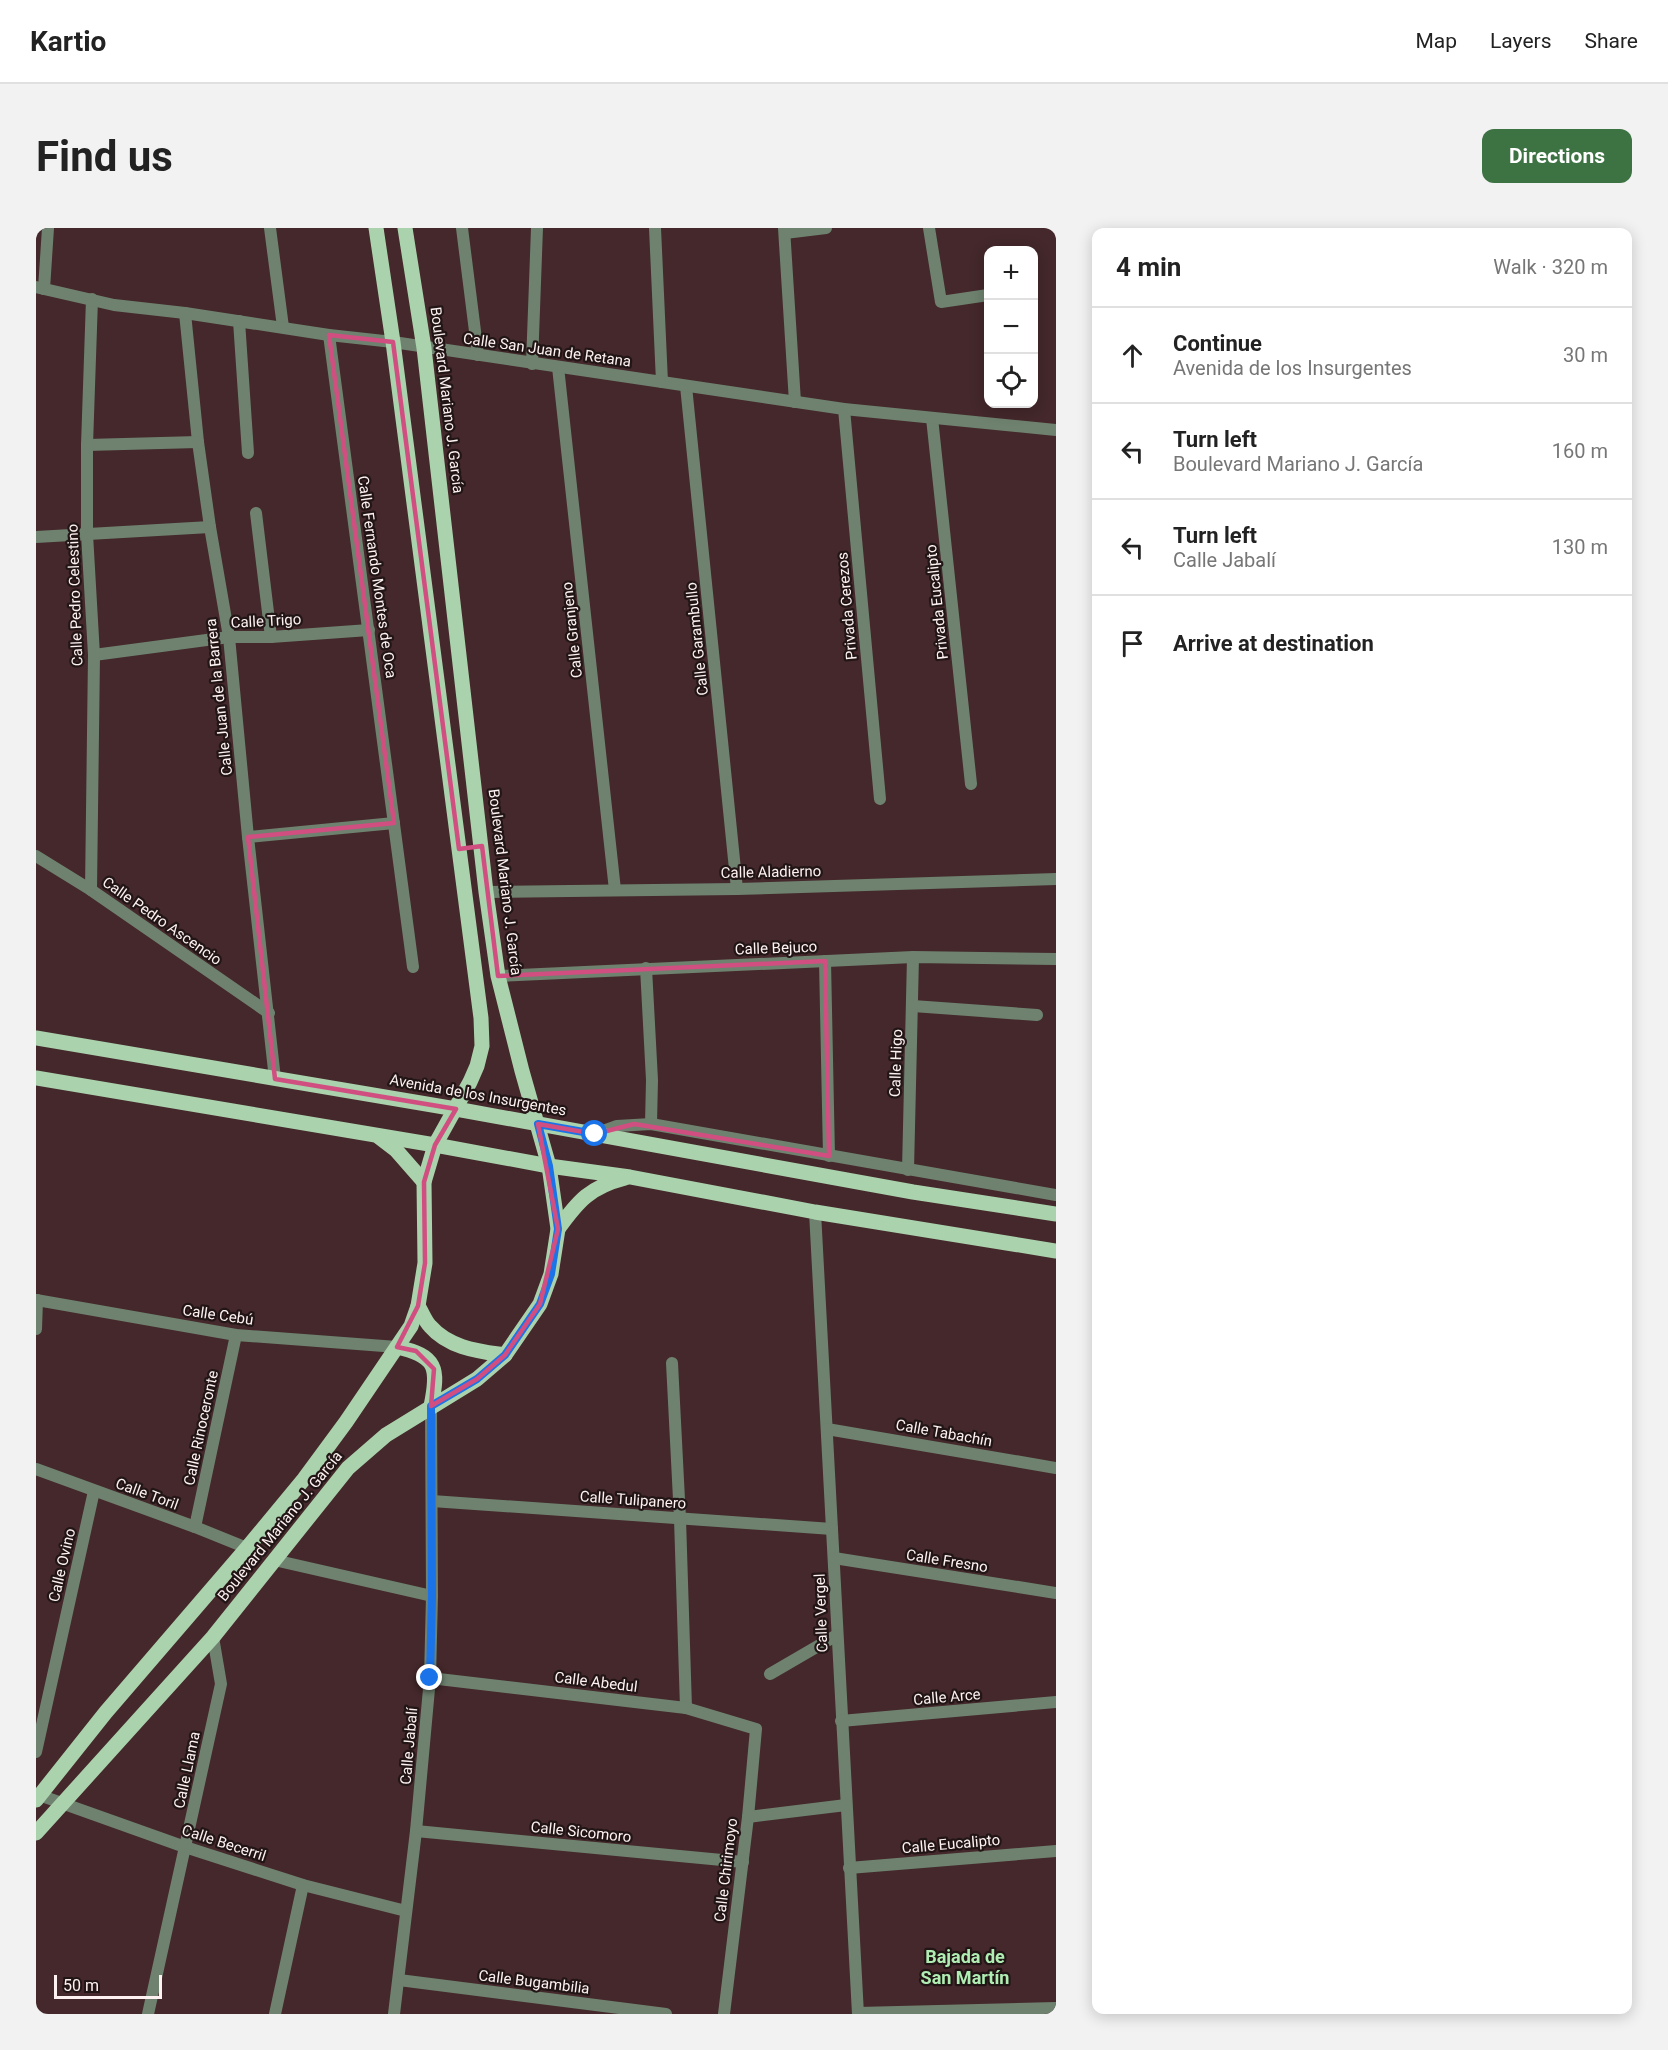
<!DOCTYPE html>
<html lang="en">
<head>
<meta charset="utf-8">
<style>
  body { margin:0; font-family:Roboto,sans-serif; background:#f2f2f2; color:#222 }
  .controls { position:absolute; right:18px; top:18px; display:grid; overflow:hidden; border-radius:12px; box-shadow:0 3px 15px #0003 }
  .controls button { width:54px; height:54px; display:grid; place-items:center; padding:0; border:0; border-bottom:2px solid #e0e0e0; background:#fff; color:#222; font:30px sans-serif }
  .scale { position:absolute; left:18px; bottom:15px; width:108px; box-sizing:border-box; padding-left:6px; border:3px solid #fdf1f2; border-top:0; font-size:16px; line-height:21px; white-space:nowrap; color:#fdf1f2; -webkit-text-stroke:4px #221516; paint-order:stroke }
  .stop { position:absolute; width:18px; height:18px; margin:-14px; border:4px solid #1a73e8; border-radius:50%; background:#fff }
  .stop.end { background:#1a73e8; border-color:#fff; box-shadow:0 2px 6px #0008 }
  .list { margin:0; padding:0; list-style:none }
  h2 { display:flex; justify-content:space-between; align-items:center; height:78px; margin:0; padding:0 24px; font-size:26px }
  h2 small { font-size:20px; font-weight:400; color:#767676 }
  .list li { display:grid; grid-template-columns:39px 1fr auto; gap:18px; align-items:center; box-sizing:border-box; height:96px; padding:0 24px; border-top:2px solid #e0e0e0 }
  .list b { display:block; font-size:22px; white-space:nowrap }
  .list p { margin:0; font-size:20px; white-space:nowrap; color:#767676 }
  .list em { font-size:20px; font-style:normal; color:#767676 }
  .icon { flex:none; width:33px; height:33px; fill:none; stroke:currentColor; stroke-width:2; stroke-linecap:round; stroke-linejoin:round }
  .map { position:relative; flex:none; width:1020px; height:1786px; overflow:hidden; border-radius:12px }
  header { display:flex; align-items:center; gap:36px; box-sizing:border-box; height:84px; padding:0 30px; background:#fff; border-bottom:2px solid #e0e0e0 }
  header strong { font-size:28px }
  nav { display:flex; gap:33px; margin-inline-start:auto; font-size:21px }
  .intro { display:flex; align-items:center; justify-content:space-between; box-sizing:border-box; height:144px; padding:0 36px }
  h1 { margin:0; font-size:42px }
  .button { padding:15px 27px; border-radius:12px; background:#3d7343; color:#fff; font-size:21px; font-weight:700 }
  main { display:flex; gap:36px; padding:0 36px }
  aside { flex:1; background:#fff; border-radius:12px; box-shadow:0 3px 15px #0003 }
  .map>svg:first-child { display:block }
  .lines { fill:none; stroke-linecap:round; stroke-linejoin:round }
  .minor { stroke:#6e826f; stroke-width:12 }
  .tertiary { stroke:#6e826f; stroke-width:12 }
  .primary { stroke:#aad2ac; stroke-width:15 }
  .route { stroke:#1a73e8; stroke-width:8 }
  .marked { fill:none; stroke:#d14e81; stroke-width:4.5; stroke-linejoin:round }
  .labels { text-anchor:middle; stroke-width:4.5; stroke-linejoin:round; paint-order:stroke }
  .street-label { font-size:15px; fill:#fdf1f2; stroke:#221516 }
  .quarter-label { font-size:18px; font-weight:bold; fill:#b0edb3; stroke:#221516 }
</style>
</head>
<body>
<header>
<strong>Kartio</strong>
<nav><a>Map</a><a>Layers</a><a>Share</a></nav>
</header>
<div class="intro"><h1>Find us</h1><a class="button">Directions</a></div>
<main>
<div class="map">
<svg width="1020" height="1786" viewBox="0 0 1020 1786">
  <rect width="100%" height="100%" fill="#44282b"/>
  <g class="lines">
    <g class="minor">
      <polyline points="234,0 247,99"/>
      <polyline points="426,0 442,127"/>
      <polyline points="619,0 626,154"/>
      <polyline points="748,0 759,174"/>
      <polyline points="893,0 905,74 952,67"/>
      <polyline points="749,5 790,0"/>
      <polyline points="8,61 12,0"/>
      <polyline points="149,85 162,214 174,299 193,409 212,609 239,851"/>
      <polyline points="203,93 212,225"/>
      <polyline points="293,107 377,739"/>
      <polyline points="496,136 501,0"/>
      <polyline points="522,139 579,662"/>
      <polyline points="650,158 701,661"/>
      <polyline points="808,181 844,571"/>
      <polyline points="896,190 935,556"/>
      <polyline points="51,217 162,214"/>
      <polyline points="220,285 235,409"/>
      <polyline points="0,309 174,299"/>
      <polyline points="58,427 193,409 235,409 333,402"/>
      <polyline points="212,609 358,595"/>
      <polyline points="0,628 55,662 233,785"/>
      <polyline points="55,662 58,427 51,306 51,217 56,71"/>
      <polyline points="450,664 701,661 1020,651"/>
      <polyline points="789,733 793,928"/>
      <polyline points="610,740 616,852 615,896"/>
      <polyline points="462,748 877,729 1020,731"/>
      <polyline points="877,778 1001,787"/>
      <polyline points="872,942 877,729"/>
      <polyline points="779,984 822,1786"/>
      <polyline points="0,1072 200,1107 361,1119"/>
      <polyline points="0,1101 1,1072"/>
      <polyline points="636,1135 644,1291 650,1480"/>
      <polyline points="791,1201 1020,1240"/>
      <polyline points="0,1241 159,1299 211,1320"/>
      <polyline points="396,1273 796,1301"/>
      <polyline points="159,1299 200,1107"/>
      <polyline points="798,1330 1020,1365"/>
      <polyline points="238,1332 396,1368"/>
      <polyline points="734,1446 801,1407"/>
      <polyline points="394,1450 650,1480 720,1501 712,1589 688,1786"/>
      <polyline points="805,1493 1020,1474"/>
      <polyline points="0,1524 58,1263"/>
      <polyline points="0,1566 149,1619 267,1657 370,1683"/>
      <polyline points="712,1589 810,1577"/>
      <polyline points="380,1603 707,1634"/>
      <polyline points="813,1640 1020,1623"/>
      <polyline points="363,1752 630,1786"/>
      <polyline points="822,1785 1020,1780"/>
      <polyline points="112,1786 185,1456 177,1409"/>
      <polyline points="239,1786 267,1657"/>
      <polyline points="358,1786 380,1603 394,1450 396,1368 395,1178"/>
    </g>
    <g class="tertiary">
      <polyline points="0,59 78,77 149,85 293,107 357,114 808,181 1020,202"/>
      <polyline points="559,906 581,898 615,896 1020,967"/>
    </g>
    <g class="primary">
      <polyline points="0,810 420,881 877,964 1020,986"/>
      <polyline points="0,850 399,917 513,938 594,949 779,984 1020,1023"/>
      <polyline points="343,909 360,922 388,954"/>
      <path d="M522 1001C542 973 554 959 589 950"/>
      <path d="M382 1078C386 1084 389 1093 394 1098 413 1120 442 1123 469 1127"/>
      <path d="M361 1119C401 1128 403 1140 395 1178"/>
      <polyline points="0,1572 70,1484 211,1320 268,1251 310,1194 375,1098 382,1078 389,1035 388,954 399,917 434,854 441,838 446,818 445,790 357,114 340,0"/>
      <polyline points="0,1605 177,1409 312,1240 350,1207 441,1151 469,1127 504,1076 515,1046 522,1001 513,938 486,843 462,748 450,664 388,120 369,0"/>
    </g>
  </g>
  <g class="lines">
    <polyline class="route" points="394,1450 396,1368 395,1178 441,1151 469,1127 504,1076 515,1046 522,1001 513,938 502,896 559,906"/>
  </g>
  <path class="marked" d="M293 107 357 114 423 621 446 618 462 748 789 733 793 928 598 896 559 906 502 896 522 1001 504 1076 469 1127 441 1151 395 1178 398 1141 380 1123 361 1119 382 1078 389 1035 388 954 399 917 420 881 239 851 212 609 358 595Z"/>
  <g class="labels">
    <g class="street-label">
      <text transform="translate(511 122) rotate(8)" y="5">Calle San Juan de Retana</text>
      <text transform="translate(411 172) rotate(83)" y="5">Boulevard Mariano J. García</text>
      <text transform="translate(341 349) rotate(82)" y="5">Calle Fernando Montes de Oca</text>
      <text transform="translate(39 367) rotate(-92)" y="5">Calle Pedro Celestino</text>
      <text transform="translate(901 374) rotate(-96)" y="5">Privada Eucalipto</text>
      <text transform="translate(811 378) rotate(-95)" y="5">Privada Cerezos</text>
      <text transform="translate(230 393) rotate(-3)" y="5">Calle Trigo</text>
      <text transform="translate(536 402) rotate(-96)" y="5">Calle Granjeno</text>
      <text transform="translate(661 411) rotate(-96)" y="5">Calle Garambullo</text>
      <text transform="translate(183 469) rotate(-96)" y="5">Calle Juan de la Barrera</text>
      <text transform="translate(735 644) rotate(-1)" y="5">Calle Aladierno</text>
      <text transform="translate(469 654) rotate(83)" y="5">Boulevard Mariano J. García</text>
      <text transform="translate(126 693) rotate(35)" y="5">Calle Pedro Ascencio</text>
      <text transform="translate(740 720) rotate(-2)" y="5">Calle Bejuco</text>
      <text transform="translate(860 835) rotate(-88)" y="5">Calle Higo</text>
      <text transform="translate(442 867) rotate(10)" y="5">Avenida de los Insurgentes</text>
      <text transform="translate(182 1087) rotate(8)" y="5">Calle Cebú</text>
      <text transform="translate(165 1200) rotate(-78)" y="5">Calle Rinoceronte</text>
      <text transform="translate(908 1205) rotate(10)" y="5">Calle Tabachín</text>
      <text transform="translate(111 1266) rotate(20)" y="5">Calle Toril</text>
      <text transform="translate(597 1272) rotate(4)" y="5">Calle Tulipanero</text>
      <text transform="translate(244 1298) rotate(-51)" y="5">Boulevard Mariano J. García</text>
      <text transform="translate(911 1333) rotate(9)" y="5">Calle Fresno</text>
      <text transform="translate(26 1337) rotate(-77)" y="5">Calle Ovino</text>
      <text transform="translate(785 1385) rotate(-92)" y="5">Calle Vergel</text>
      <text transform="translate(560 1454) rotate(7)" y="5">Calle Abedul</text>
      <text transform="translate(911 1469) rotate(-5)" y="5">Calle Arce</text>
      <text transform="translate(373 1518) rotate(-85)" y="5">Calle Jabalí</text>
      <text transform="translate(151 1542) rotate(-78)" y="5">Calle Llama</text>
      <text transform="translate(545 1604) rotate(6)" y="5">Calle Sicomoro</text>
      <text transform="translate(188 1615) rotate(18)" y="5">Calle Becerril</text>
      <text transform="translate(915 1616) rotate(-5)" y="5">Calle Eucalipto</text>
      <text transform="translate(690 1642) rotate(-83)" y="5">Calle Chirimoyo</text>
      <text transform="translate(498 1754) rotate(7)" y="5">Calle Bugambilia</text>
    </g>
    <g class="quarter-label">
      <text x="929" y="1735">Bajada de<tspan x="929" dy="21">San Martín</tspan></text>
    </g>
  </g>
</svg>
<div class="controls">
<button>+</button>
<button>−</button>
<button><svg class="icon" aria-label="locate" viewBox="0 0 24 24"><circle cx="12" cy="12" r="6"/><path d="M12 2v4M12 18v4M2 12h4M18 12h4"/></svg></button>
</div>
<div class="scale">50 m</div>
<div class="stop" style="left:559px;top:906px"></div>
<div class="stop end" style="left:394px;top:1450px"></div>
</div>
<aside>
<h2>4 min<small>Walk · 320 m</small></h2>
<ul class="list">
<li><svg class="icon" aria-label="ahead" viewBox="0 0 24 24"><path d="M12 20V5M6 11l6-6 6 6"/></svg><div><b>Continue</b><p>Avenida de los Insurgentes</p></div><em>30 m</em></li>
<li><svg class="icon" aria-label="left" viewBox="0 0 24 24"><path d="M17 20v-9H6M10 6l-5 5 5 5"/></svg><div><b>Turn left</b><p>Boulevard Mariano J. García</p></div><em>160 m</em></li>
<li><svg class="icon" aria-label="left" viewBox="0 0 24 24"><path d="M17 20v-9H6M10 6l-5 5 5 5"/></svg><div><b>Turn left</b><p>Calle Jabalí</p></div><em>130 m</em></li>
<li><svg class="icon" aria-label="arrive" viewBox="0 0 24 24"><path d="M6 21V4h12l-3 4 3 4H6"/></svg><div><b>Arrive at destination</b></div></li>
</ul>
</aside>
</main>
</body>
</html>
